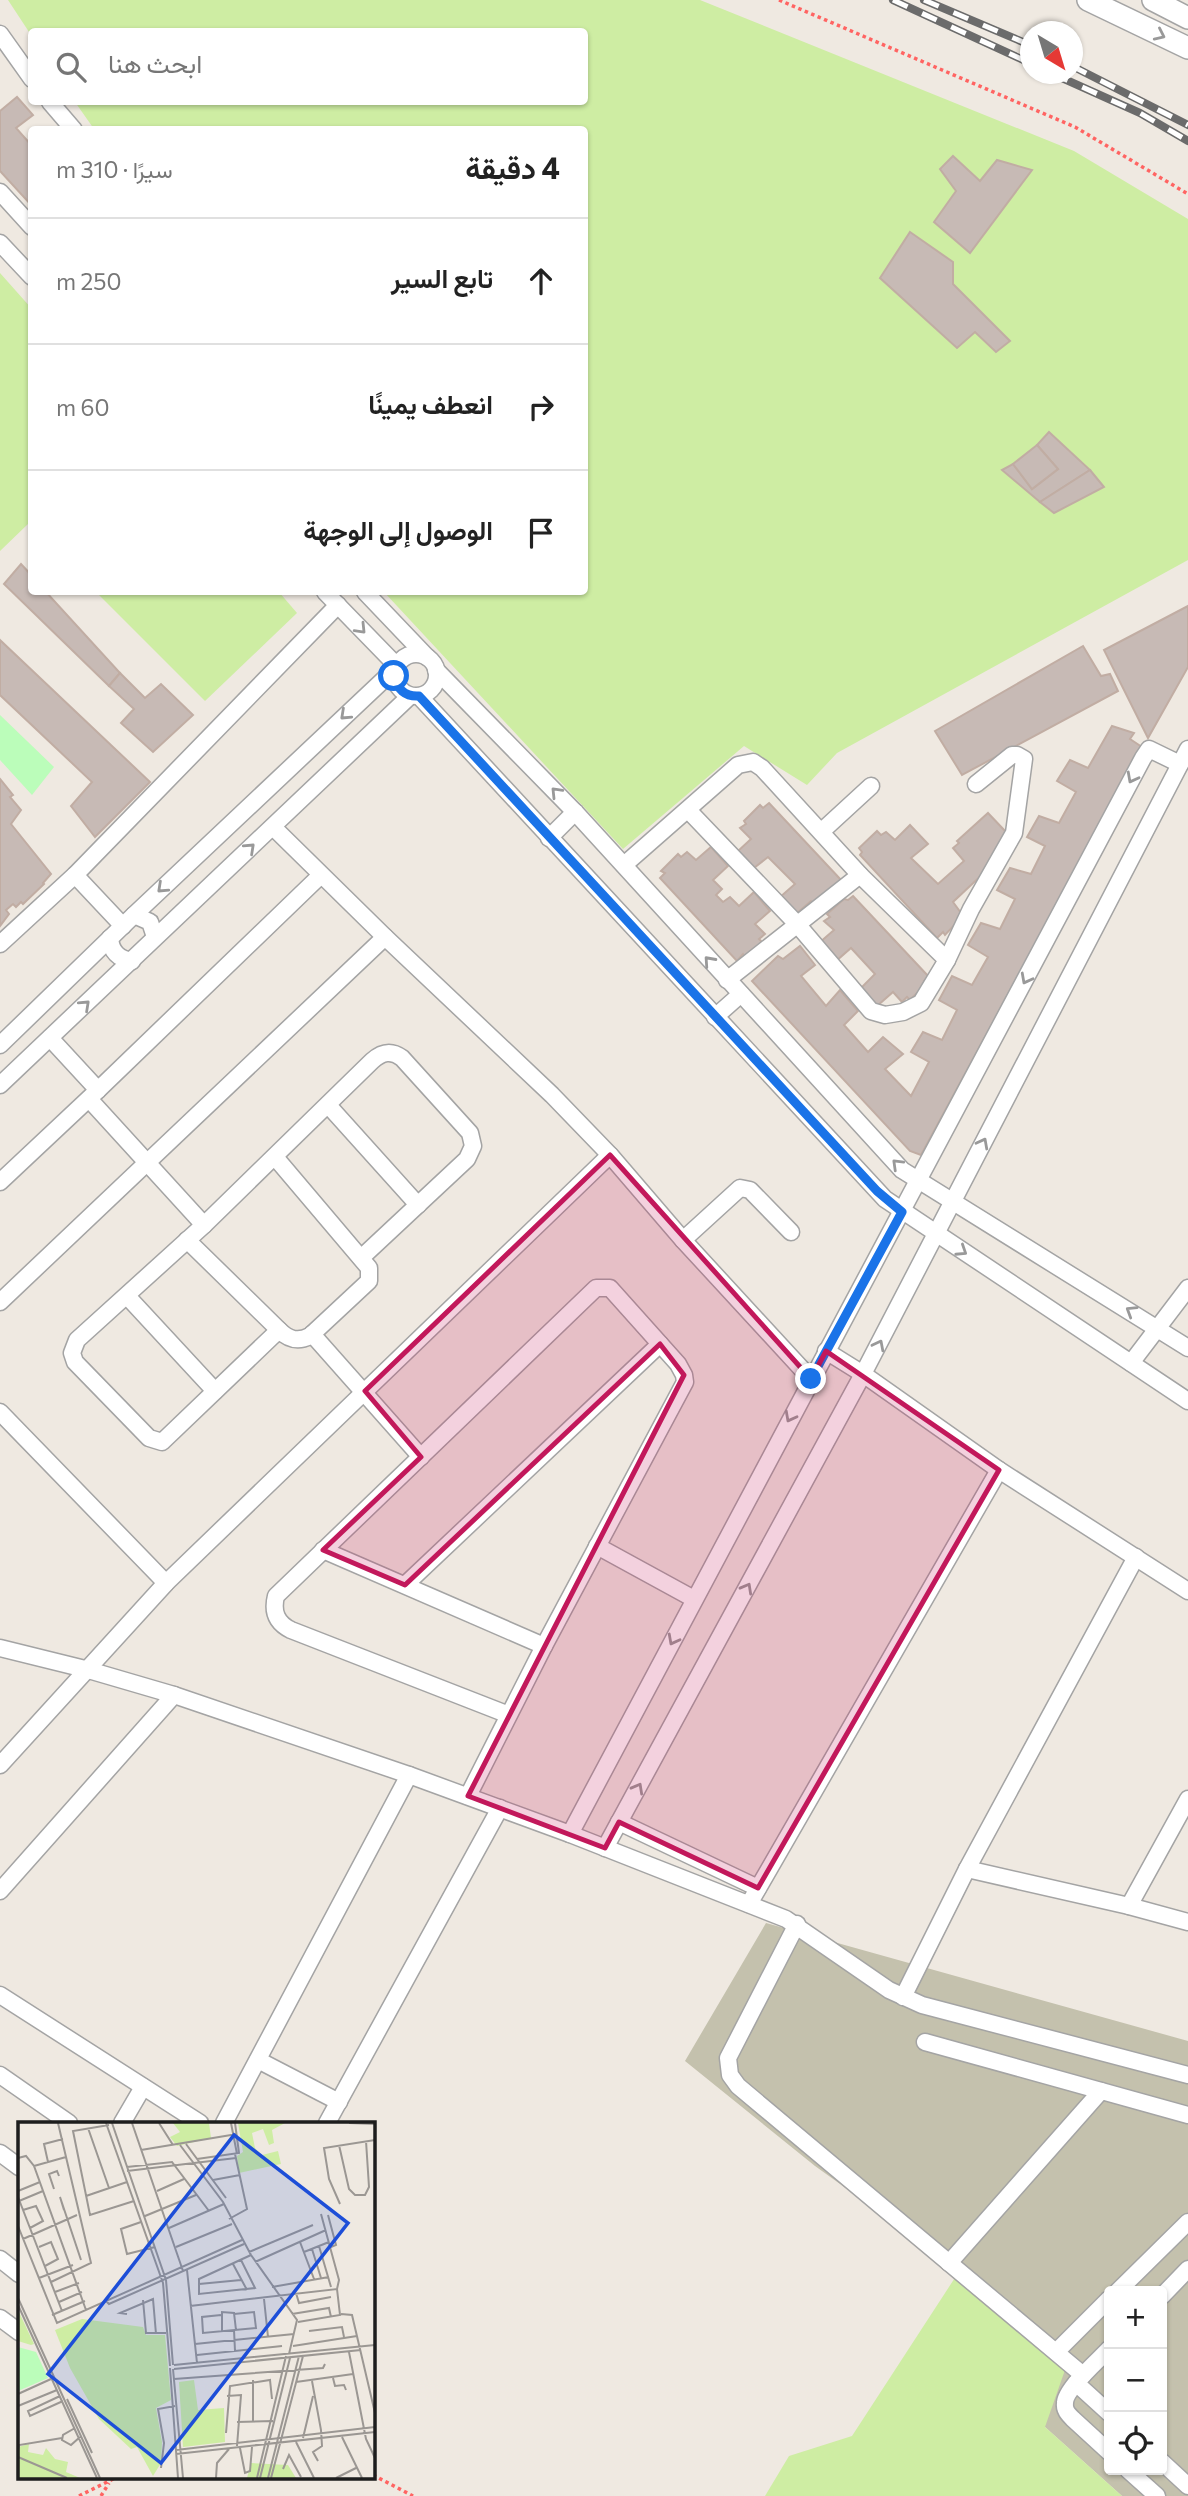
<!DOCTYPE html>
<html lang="ar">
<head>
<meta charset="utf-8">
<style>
  body { margin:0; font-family:Commissioner,Vazirmatn,sans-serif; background:#f2f2f2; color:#222; direction:rtl }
  .controls { position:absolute; right:21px; bottom:21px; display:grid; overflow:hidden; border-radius:7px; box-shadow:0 2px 5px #0004 }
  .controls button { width:63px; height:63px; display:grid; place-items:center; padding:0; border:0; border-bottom:2px solid #e0e0e0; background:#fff; color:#222; font:35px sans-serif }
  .compass { position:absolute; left:1020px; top:21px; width:63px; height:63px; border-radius:50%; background:#fff; box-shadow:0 2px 5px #0004; rotate:142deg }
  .stop { position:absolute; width:21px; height:21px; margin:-16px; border:5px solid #1a73e8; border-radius:50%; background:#fff }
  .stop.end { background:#1a73e8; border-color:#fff; box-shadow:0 2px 7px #0008 }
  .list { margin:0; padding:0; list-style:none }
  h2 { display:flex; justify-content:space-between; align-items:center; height:91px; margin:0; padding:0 28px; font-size:30px }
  h2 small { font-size:23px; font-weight:400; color:#767676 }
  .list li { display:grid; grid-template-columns:46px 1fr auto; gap:21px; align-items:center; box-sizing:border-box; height:126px; padding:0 28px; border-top:2px solid #e0e0e0 }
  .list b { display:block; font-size:26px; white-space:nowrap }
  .list em { font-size:23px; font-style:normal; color:#767676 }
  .icon { flex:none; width:38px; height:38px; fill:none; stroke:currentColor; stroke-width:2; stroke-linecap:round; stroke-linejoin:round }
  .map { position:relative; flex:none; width:1188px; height:2496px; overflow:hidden; direction:ltr }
  .search { position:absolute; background:#fff; box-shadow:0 2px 5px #0004; left:28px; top:28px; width:560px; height:77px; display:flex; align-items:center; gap:18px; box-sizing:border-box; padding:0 24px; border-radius:7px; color:#767676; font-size:26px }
  .panel { position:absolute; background:#fff; box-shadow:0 2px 5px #0004; left:28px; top:126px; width:560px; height:469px; border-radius:7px; direction:rtl }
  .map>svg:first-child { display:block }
  .construction { fill:#c4c1ad; fill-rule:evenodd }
  .grass { fill:#ceeda3 }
  .park { fill:#bbfdba }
  .building { fill:#c7bab5; stroke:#c1ada3; stroke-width:2 }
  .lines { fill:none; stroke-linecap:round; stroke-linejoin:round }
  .minor-casing { stroke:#a4a4a4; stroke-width:19 }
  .tertiary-casing { stroke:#a4a4a4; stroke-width:24 }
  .path { stroke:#ff6462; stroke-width:3.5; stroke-dasharray:3.5 3.5; stroke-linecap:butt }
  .minor { stroke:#fff; stroke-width:16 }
  .tertiary { stroke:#fff; stroke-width:21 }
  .rail-casing { stroke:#6b6b6b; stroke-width:8 }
  .rail { stroke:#fff; stroke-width:5; stroke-dasharray:16; stroke-linecap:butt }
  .oneway { stroke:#999 }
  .route { stroke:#1a73e8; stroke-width:9 }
  .marked { fill:#c2185b; fill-opacity:0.2; stroke:#c2185b; stroke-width:5; stroke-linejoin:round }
  .inset-road { fill:none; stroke:#9b9793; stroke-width:2 }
  .view { fill:#1d4ed8; fill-opacity:0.15; stroke:#1d4ed8; stroke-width:3.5 }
  .inset-edge { fill:none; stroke:#1d1d1d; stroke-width:3.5 }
</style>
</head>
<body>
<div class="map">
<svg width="1188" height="2496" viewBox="0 0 1188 2496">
  <rect width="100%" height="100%" fill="#efe9e1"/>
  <path class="construction" d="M766 1923 1188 2041V2496H1122L1045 2427 960 2270 815 2166 685 2061ZM1109 2291H1162V2470H1109Z"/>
  <g class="grass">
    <polygon points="8,0 700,0 1074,151 1188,219 1188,560 837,753 807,785 744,746 623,849 384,592 584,592 584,130 94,129 75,102 584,102 584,32 32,32 31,35"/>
    <polygon points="0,273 32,309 31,526 28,524 0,551"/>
    <polygon points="96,592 279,592 297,613 205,701"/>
    <polygon points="960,2270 1065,2370 1045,2427 1122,2496 765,2496 789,2456 852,2436"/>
  </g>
  <polygon class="park" points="0,715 54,767 32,795 0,760"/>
  <g class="building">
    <polygon points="17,97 33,115 16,128 32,146 32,206 0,171 0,111"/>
    <polygon points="953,156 980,181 997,160 1032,170 970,253 934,222 956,191 940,169"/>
    <polygon points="910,232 953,262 953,284 1010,341 996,352 975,332 957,348 880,278"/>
    <polygon points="1049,432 1090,470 1040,502 1002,470 1013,464 1032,489 1058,469 1037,445"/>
    <polygon points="1037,445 1058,469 1032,489 1013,464"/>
    <polygon points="1090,470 1104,487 1054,513 1040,502"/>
    <polygon points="21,564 32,576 32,592 46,592 120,673 109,686 4,584"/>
    <polygon points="1188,606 1188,667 1148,738 1104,650"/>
    <polygon points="0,640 150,782 95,837 71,806 92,782 0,695"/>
    <polygon points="1083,646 1101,676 1110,674 1118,691 962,775 935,731"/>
    <polygon points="120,673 145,698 161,684 193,715 153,752 121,723 134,709 109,686"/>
    <polygon points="1112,726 1134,733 1130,739 1142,747 921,1155 910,1151 752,981 778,956 783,959 800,946 815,965 801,976 826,1006 840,990 858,1011 844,1025 868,1052 883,1037 903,1054 885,1069 911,1096 929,1062 911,1052 923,1032 942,1040 957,1010 939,1000 952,976 972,985 988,957 968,945 981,923 1000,929 1015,899 997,890 1010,868 1031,874 1045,846 1027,837 1039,816 1059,823 1076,792 1057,781 1070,760 1088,768"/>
    <polygon points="0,779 13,795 10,797 21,810 11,824 51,874 43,883 44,884 23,904 21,902 16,907 13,904 6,910 9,914 0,926"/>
    <polygon points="769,803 842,881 815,905 811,901 796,914 779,898 795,884 768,857 754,868 737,852 751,839 740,828 746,824 744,821 760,805 763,808"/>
    <polygon points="988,813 1006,832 985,872 953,902 961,913 958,917 960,919 945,935 943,932 937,938 860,855 862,852 859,848 877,831 881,835 886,832 895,840 910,825 928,844 911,858 938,884 964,861 953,848 959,843 957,841"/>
    <polygon points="711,847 728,866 713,880 722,889 716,895 723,902 730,897 739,906 754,892 770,911 755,924 765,934 759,939 763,943 746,958 743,954 737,961 660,878 665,873 661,871 678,854 681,857 687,852 696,860"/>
    <polygon points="853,896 929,977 924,981 926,984 910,1000 907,997 902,1002 893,992 877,1006 861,988 875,974 851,948 836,961 819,943 834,930 824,921 830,917 827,914 844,899 848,900"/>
  </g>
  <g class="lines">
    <g class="minor-casing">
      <g id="minor">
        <polyline points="0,34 32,79"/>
        <polyline points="50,102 74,130"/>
        <polyline points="0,192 32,227"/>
        <polyline points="0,243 32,277"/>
        <polyline points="325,592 397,666"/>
        <polyline points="365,592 427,657"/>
        <circle cx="416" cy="675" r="21"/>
        <polyline points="436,670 575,812 902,1170 1188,1348"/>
        <polyline points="419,696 885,1199 1188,1401"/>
        <polyline points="688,810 797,924 871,1011 885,1015 903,1012 921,1003 947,960 971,909 1014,833 1024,759 1017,755 1012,755 976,784"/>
        <polyline points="273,827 385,937 552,1095 610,1155 683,1240 811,1379"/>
        <polyline points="822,831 871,786"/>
        <polyline points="549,838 575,812"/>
        <polyline points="624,865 738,765 753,762 762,768 860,875 947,960"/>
        <polyline points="75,875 123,926"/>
        <polyline points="134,915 150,922 155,937"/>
        <path d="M110 938C111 952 119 959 132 961"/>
        <polyline points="0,944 75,875 338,605"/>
        <polyline points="727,980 860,875"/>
        <polyline points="715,1017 741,994"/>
        <polyline points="50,1038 98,1090"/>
        <polyline points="0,1045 134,915 395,669"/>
        <polyline points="0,1085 410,696"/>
        <polyline points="89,1099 204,1225"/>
        <polyline points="328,1105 418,1205"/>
        <polyline points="0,1182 98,1090 321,875"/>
        <path d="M187 1240 279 1330C289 1340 298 1342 310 1336L369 1281V1268L275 1157"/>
        <polyline points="683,1240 740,1188 750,1190 791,1232"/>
        <polyline points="127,1296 215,1391"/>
        <polyline points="0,1302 385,937"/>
        <path d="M279 1330 162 1442 149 1438 75 1362 72 1353 77 1340 204 1225 372 1061C382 1052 391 1050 402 1058L470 1133 473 1146 467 1159 361 1258"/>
        <polyline points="312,1334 421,1457"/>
        <polyline points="826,1351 863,1374 999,1470 1188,1591"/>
        <polyline points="1131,1363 1188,1288"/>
        <polyline points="0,1412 166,1583"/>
        <polyline points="597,1546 694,1599"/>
        <polyline points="323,1550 544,1646"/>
        <polyline points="405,1585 660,1344"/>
        <polyline points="0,1648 85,1669 174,1695 409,1775 570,1834 786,1919 889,1990 922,2005 1188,2075"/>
        <polyline points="0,1765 166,1583 610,1155"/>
        <path d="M468 1796 544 1646 685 1382 684 1375 678 1364 610 1288H596L276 1596C272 1612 277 1623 291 1630L509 1715"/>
        <polyline points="619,1822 758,1888"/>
        <path d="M570 1834C760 1475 953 1117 1143 758L1149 749 1180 764"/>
        <polyline points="605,1848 863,1374 1188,749"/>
        <polyline points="967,1869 1129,1906 1188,1922"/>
        <polyline points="0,1891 174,1695"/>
        <polyline points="749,1904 999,1470"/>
        <polyline points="1129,1906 1188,1799"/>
        <polyline points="797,1924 728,2058 730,2075 738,2086 1083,2375"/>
        <polyline points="0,1995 200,2123"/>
        <polyline points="903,1997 967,1869 1136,1557"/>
        <polyline points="925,2042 1188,2115"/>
        <polyline points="258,2060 339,2102"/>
        <polyline points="0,2075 69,2123"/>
        <polyline points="122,2123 143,2087"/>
        <polyline points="224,2123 409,1775"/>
        <polyline points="327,2123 500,1808"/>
        <polyline points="0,2153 19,2167"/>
        <polyline points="0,2259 19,2274"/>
        <polyline points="949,2263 1101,2091"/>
        <polyline points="1118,2291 1188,2222"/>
        <polyline points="1162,2296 1188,2269"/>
        <polyline points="0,2318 19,2332"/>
        <path d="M1109 2349C1099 2360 1065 2389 1065 2403 1064 2410 1068 2414 1073 2419L1109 2452"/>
        <polyline points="1056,2352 1109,2299"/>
        <polyline points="1076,2383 1109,2413"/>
        <polyline points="1162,2462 1188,2486"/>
        <polyline points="1128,2470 1157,2496"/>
      </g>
    </g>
    <g class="tertiary-casing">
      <g id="tertiary">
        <polyline points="1088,0 1188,48"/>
        <polyline points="1153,0 1188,18"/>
      </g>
    </g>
    <g class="path">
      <polyline points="779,0 1075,127 1188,194"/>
      <polyline points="373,2475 413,2496"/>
      <polyline points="79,2496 117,2477"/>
      <polyline points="101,2496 109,2483"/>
    </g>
    <use href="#minor" class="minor"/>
    <use href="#tertiary" class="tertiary"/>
    <g class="rail-casing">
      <g id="rail">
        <polyline points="893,0 1030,63"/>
        <polyline points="924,0 1030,45"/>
        <polyline points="1072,66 1188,125"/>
        <polyline points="1053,74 1140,113 1188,141"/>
      </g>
    </g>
    <use href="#rail" class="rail"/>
  </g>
  <defs><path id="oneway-chevron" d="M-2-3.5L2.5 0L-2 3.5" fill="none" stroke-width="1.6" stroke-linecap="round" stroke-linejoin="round" transform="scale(1.75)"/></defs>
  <g class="oneway">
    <use href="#oneway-chevron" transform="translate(1160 35) rotate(25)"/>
    <use href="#oneway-chevron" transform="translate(361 629) rotate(46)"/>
    <use href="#oneway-chevron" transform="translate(345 715) rotate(137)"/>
    <use href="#oneway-chevron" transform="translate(1132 778) rotate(118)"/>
    <use href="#oneway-chevron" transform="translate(556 792) rotate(-134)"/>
    <use href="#oneway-chevron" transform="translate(250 848) rotate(-43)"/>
    <use href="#oneway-chevron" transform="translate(162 888) rotate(137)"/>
    <use href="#oneway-chevron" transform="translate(709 961) rotate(-132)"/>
    <use href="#oneway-chevron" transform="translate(1026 979) rotate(118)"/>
    <use href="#oneway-chevron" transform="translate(85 1005) rotate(-43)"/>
    <use href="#oneway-chevron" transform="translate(983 1143) rotate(-62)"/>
    <use href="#oneway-chevron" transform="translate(897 1164) rotate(-136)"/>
    <use href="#oneway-chevron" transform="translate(962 1251) rotate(33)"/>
    <use href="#oneway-chevron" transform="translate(1131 1311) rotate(-148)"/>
    <use href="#oneway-chevron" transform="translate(879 1345) rotate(-63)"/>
    <use href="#oneway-chevron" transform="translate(790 1417) rotate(118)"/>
    <use href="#oneway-chevron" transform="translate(747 1588) rotate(-61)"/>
    <use href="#oneway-chevron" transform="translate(673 1640) rotate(118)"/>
    <use href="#oneway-chevron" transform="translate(638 1788) rotate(-61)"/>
  </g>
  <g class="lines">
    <path class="route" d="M394 676C397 689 405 697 419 696L877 1191 902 1212 811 1379"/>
  </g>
  <path class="marked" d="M610 1155 811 1379 826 1351 999 1470 758 1888 619 1822 605 1848 468 1796 684 1375 660 1344 405 1585 323 1550 421 1457 365 1391Z"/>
  <g transform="translate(18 2122)">
    <rect width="357" height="357" fill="#efe9e1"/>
    <path d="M155 1H191L193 16 159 24 152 15 162 10ZM220 1H267L254 8 256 21 251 23 245 7 234 11 237 26 244 33 260 29 263 42 221 51 219 34 225 30ZM0 188 16 222 13 223 0 219ZM64 197 125 205 128 213H147L153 278 138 286 144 320 143 341 135 354 119 325 113 327 81 297 52 246 37 208ZM176 258 180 288 206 286 207 320 165 325 161 260ZM11 322 10 330 25 333 28 326 37 337 50 340 48 350 62 356H0V325ZM233 341 270 343 278 356H229Z" fill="#ceeda3"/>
    <path d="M0 225 18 230 30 256 0 269Z" fill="#bbfdba"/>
    <path class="inset-road" d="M88 1 145 161 152 244M94 1 148 158 155 243M114 1 165 149M141 1 155 23M213 1 219 32M331 1 357 2M91 3 55 9 72 93 116 79M70 6 91 66M168 22 208 76M162 23 205 80 233 133 279 198 271 232M321 23 331 67 337 73H347L351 65 348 19M123 28 219 12M0 36 8 34 16 44 68 188M179 37 221 31 217 1M30 40 26 22 45 17M16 44 48 35M109 45 154 40 191 89M109 49 218 36M195 58 222 53M36 67 31 52 39 49 41 54M0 69 22 60M139 69 166 57M68 74 109 60M0 75 44 189M1 79 25 69M322 82 311 57 306 26 357 18M5 88 18 84 25 99 12 106M46 88 42 75 63 138M303 92 321 158 319 167M310 93 318 123 313 125M127 94 178 73M211 97 229 87 217 32M123 100 103 107 109 132 137 125M0 104 39 201 224 118M151 106 206 82M5 117 59 93M282 120 296 157M301 124 313 165M21 125 33 120 40 137 27 144M158 125 214 102M294 127 303 156M231 130 295 103M286 130 311 120M223 138 237 166 181 172V157L233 133M237 140 308 108M215 142 229 168M169 148 179 241M21 156 55 143M33 160 73 141 40 1M181 162 223 158M254 165 311 155M37 170 61 161M278 171 281 181 313 175M0 176 82 356M246 177 250 215M125 178 128 211H148M88 179 91 182 226 122M41 180 64 170M0 183 79 356M172 184 319 167 322 193 280 200M109 192 102 191 135 177 138 212M274 192 311 186 313 195M323 192 334 193 357 291M34 193 67 179M203 193 184 195 185 211 238 206 236 190 216 192M216 208 217 229M204 209V190L216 191 218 208M291 209 324 205 326 215M177 222 276 212M275 224 339 214M331 230 348 317 357 336M179 233 264 224M156 243 357 223M152 246 160 356M155 247 165 356M156 247 343 228M315 256 317 264 326 263 328 268M156 257 305 246 307 242M235 258V299M294 259 303 308 304 324 295 330 300 339M278 260 335 252M0 272 33 257M42 274 10 289 12 294 45 279M209 274 223 273 219 324M49 277 74 331M0 284 39 268M219 300 255 299M57 306 45 313 44 318 53 323 62 315M208 311 212 264 252 258 254 277M324 315 344 356M285 316 295 274M278 320 296 356M222 326 227 351 232 349 234 325M158 328 357 305M0 329 1 323 44 316M158 332 357 310M0 335 49 356M143 346 146 321 140 287 157 284M265 347 271 333 283 355M198 356 199 341 211 327M239 356 268 234M242 356 272 236M250 356 281 234M253 356 285 234M318 356 338 346"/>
    <path class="view" d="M216 13 330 101 143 341 30 252Z"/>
    <rect width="357" height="357" class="inset-edge"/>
  </g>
</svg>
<div class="controls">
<button>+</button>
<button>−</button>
<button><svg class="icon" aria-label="locate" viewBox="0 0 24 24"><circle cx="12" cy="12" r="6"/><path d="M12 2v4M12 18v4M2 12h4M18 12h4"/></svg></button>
</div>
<svg class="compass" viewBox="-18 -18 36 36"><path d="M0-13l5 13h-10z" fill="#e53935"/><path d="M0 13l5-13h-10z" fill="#767676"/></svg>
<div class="stop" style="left:394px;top:676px"></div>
<div class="stop end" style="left:811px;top:1379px"></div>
<div class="search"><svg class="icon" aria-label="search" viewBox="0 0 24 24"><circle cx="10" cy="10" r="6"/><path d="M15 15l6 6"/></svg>ابحث هنا</div>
<section class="panel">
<h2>4 دقيقة<small>سيرًا · 310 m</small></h2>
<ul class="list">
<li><svg class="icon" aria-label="ahead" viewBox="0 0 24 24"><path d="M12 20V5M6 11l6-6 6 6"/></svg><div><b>تابع السير</b></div><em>250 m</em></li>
<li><svg class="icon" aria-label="right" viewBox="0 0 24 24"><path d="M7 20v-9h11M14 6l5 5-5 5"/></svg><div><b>انعطف يمينًا</b></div><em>60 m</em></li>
<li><svg class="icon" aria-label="arrive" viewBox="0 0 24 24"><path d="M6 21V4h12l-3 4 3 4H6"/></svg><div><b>الوصول إلى الوجهة</b></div></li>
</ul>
</section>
</div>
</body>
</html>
